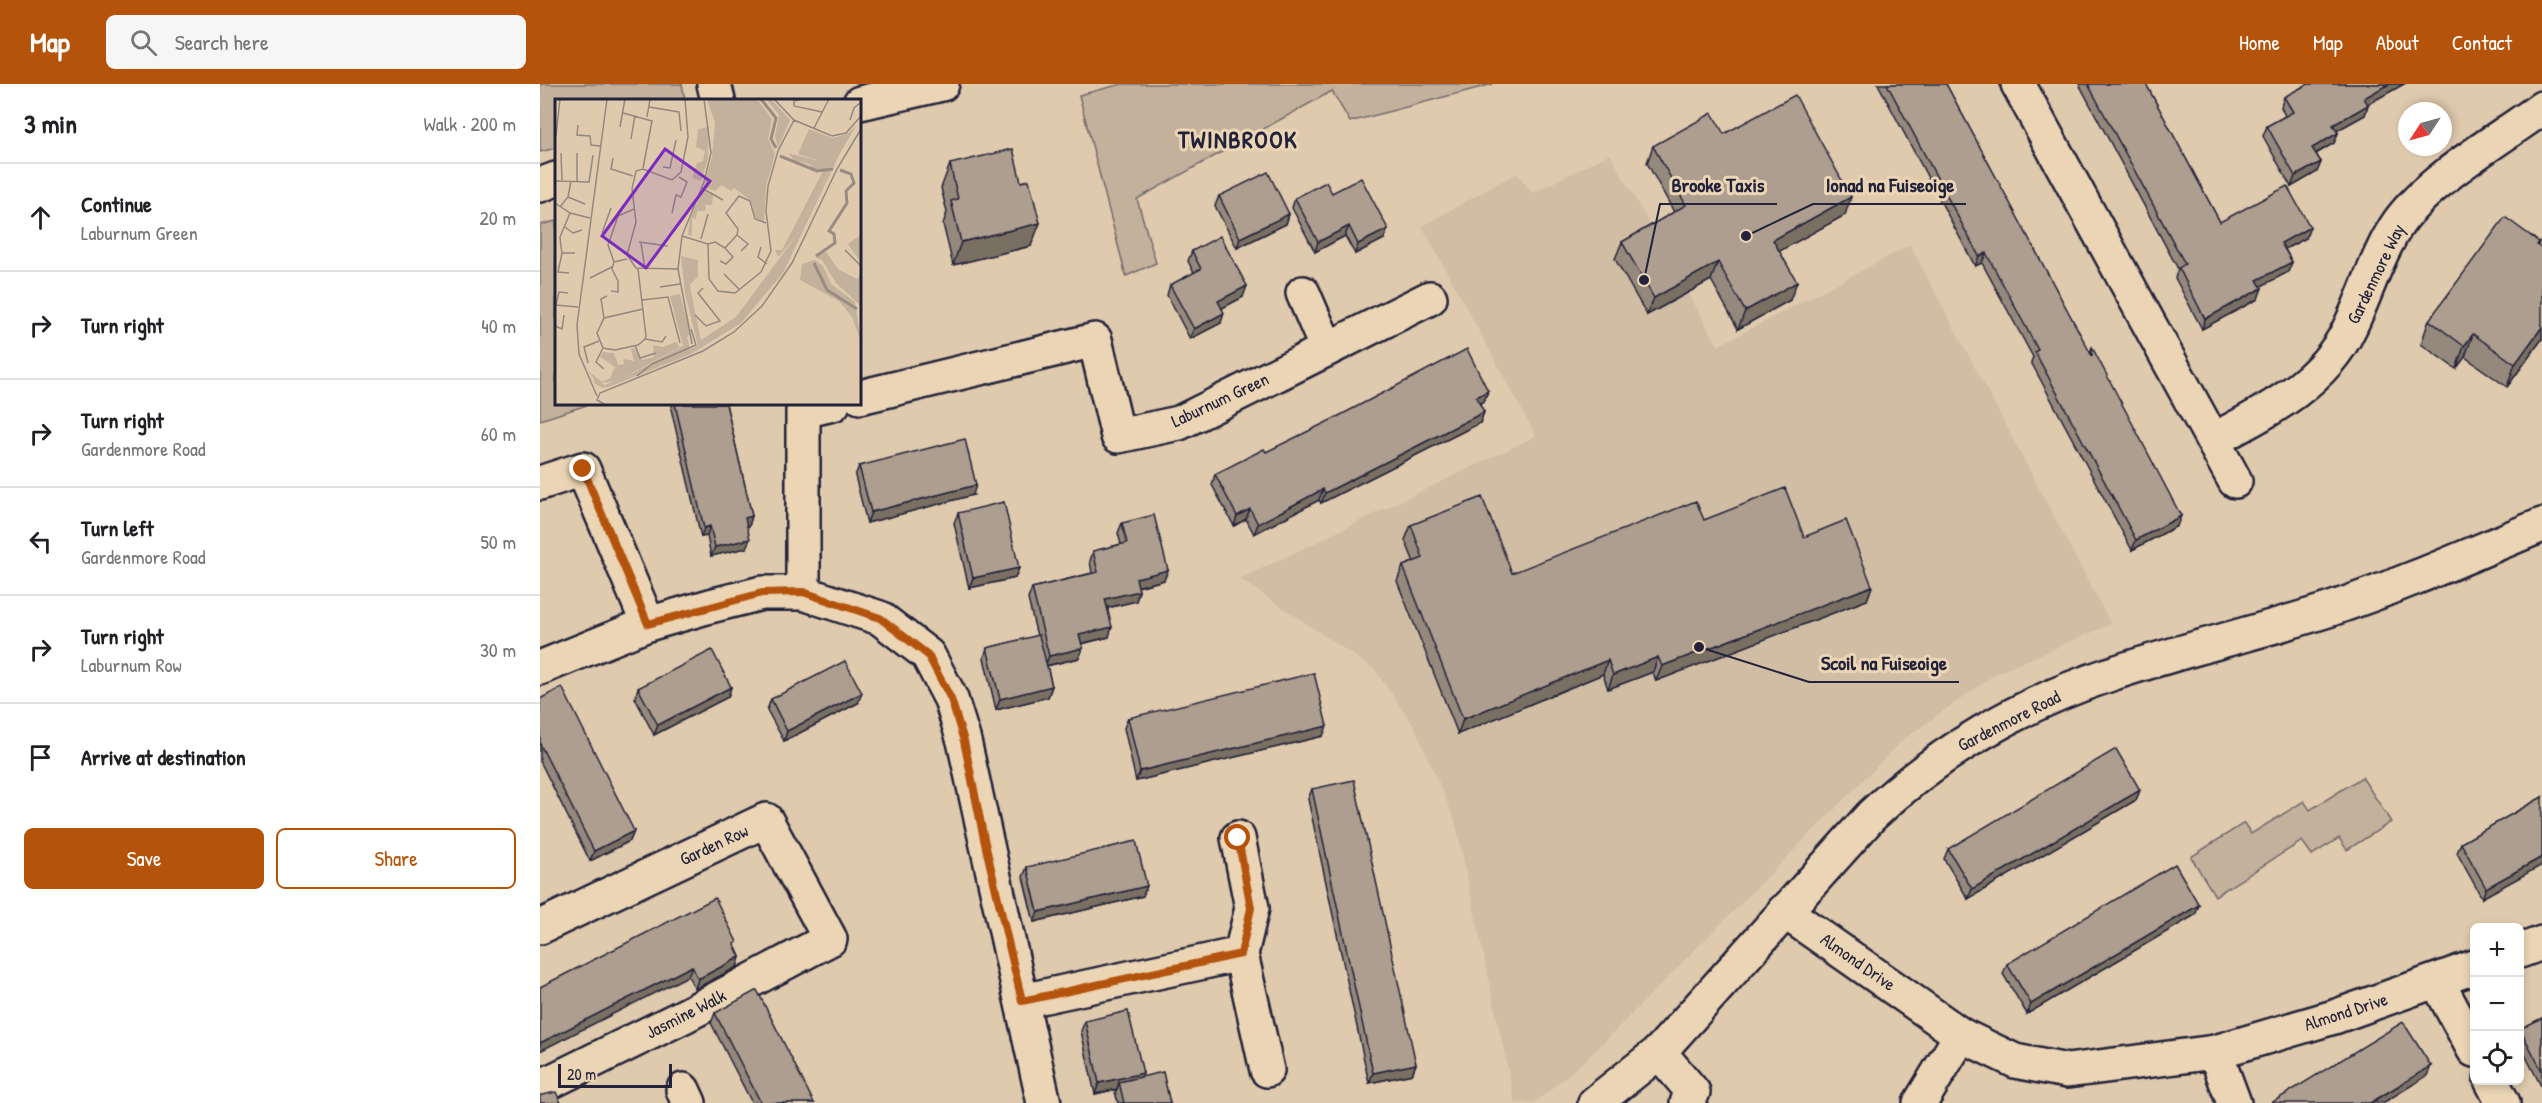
<!DOCTYPE html>
<html lang="en">
<head>
<meta charset="utf-8">
<style>
  body { margin:0; font-family:"Patrick Hand",sans-serif; background:#f6f6f6; color:#202124 }
  .controls { position:absolute; right:18px; bottom:18px; display:grid; overflow:hidden; border-radius:9px; box-shadow:0 3px 9px #0003 }
  .controls button { width:54px; height:54px; display:grid; place-items:center; padding:0; border:0; border-bottom:2px solid #e0e0e0; background:#fff; color:#202124; font:30px sans-serif }
  .compass { position:absolute; left:1858px; top:18px; width:54px; height:54px; border-radius:50%; background:#fff; box-shadow:0 3px 9px #0003; rotate:234deg }
  .scale { position:absolute; left:18px; bottom:15px; width:114px; box-sizing:border-box; padding-left:6px; border:3px solid #22223b; border-top:0; font-size:16px; line-height:21px; white-space:nowrap; color:#22223b; -webkit-text-stroke:4px #ebd5b4; paint-order:stroke }
  .stop { position:absolute; width:18px; height:18px; margin:-14px; border:4px solid #b45309; border-radius:50%; background:#fff }
  .stop.end { background:#b45309; border-color:#fff; box-shadow:0 2px 6px #0008 }
  .list { margin:0; padding:0; list-style:none }
  h2 { display:flex; justify-content:space-between; align-items:center; height:78px; margin:0; padding:0 24px; font-size:26px }
  h2 small { font-size:20px; font-weight:400; color:#757577 }
  .list li { display:grid; grid-template-columns:39px 1fr auto; gap:18px; align-items:center; box-sizing:border-box; height:108px; padding:0 24px; border-top:2px solid #e0e0e0 }
  .list b { display:block; font-size:22px; white-space:nowrap }
  .list p { margin:0; font-size:20px; white-space:nowrap; color:#757577 }
  .list em { font-size:20px; font-style:normal; color:#757577 }
  .actions { display:flex; gap:12px; padding:18px 24px }
  .actions a { flex:1; padding:14px 0; border:2px solid #b45309; border-radius:9px; text-align:center; font-size:21px; color:#b45309 }
  .actions .main { background:#b45309; color:#fff }
  .icon { flex:none; width:33px; height:33px; fill:none; stroke:currentColor; stroke-width:2; stroke-linecap:round; stroke-linejoin:round }
  .map { position:relative; flex:none; width:2002px; height:1019px; overflow:hidden }
  header { display:flex; align-items:center; gap:36px; box-sizing:border-box; height:84px; padding:0 30px; background:#b45309; color:#fff }
  header strong { font-size:28px }
  nav { display:flex; gap:33px; margin-inline-start:auto; font-size:21px }
  .search { width:420px; height:54px; background:#f6f6f6; display:flex; align-items:center; gap:15px; box-sizing:border-box; padding:0 21px; border-radius:9px; color:#757577; font-size:22px }
  main { display:flex }
  aside { flex:1; background:#fff }
  .map>svg:first-child { display:block }
  .built { fill:#d0bda4 }
  .green { fill:#c3b19c; stroke:#726a6c; stroke-width:1.5 }
  .lines { fill:none; stroke-linecap:round; stroke-linejoin:round }
  .minor-casing { stroke:#22223b; stroke-width:38 }
  .minor { stroke:#ebd5b4; stroke-width:33 }
  .wall { fill:#95887b; stroke:#22223b; stroke-width:1.5 }
  .shaded-wall { fill:#796f64; stroke:#22223b; stroke-width:1.5 }
  .building { fill:#ad9e8f; stroke:#22223b; stroke-width:1.5 }
  .route { stroke:#b45309; stroke-width:8 }
  .labels { text-anchor:middle; stroke-width:6; stroke-linejoin:round; paint-order:stroke }
  .street-label { font-size:18px; fill:#22223b; stroke:#ebd5b4 }
  .district-label { font-size:24px; font-weight:bold; letter-spacing:1.5px; fill:#22223b; stroke:#ebd5b4 }
  .inset-river { fill:none; stroke:#9a8c83; stroke-width:3 }
  .inset-road { fill:none; stroke:#93877f; stroke-width:1.5 }
  .view { fill:#7b2cbf; fill-opacity:0.15; stroke:#7b2cbf; stroke-width:3 }
  .inset-edge { fill:none; stroke:#22223b; stroke-width:3 }
  .leader { fill:none; stroke:#22223b; stroke-width:2 }
  .callout-dot { fill:#22223b; stroke:#ebd5b4; stroke-width:2 }
  .callout-label { font-size:20px; text-anchor:middle; font-weight:bold; fill:#22223b; stroke:#ebd5b4; stroke-width:6; stroke-linejoin:round; paint-order:stroke }
</style>
</head>
<body>
<header>
<strong>Map</strong>
<div class="search"><svg class="icon" aria-label="search" viewBox="0 0 24 24"><circle cx="10" cy="10" r="6"/><path d="M15 15l6 6"/></svg>Search here</div>
<nav><a>Home</a><a>Map</a><a>About</a><a>Contact</a></nav>
</header>
<main>
<aside>
<h2>3 min<small>Walk · 200 m</small></h2>
<ul class="list">
<li><svg class="icon" aria-label="ahead" viewBox="0 0 24 24"><path d="M12 20V5M6 11l6-6 6 6"/></svg><div><b>Continue</b><p>Laburnum Green</p></div><em>20 m</em></li>
<li><svg class="icon" aria-label="right" viewBox="0 0 24 24"><path d="M7 20v-9h11M14 6l5 5-5 5"/></svg><div><b>Turn right</b></div><em>40 m</em></li>
<li><svg class="icon" aria-label="right" viewBox="0 0 24 24"><path d="M7 20v-9h11M14 6l5 5-5 5"/></svg><div><b>Turn right</b><p>Gardenmore Road</p></div><em>60 m</em></li>
<li><svg class="icon" aria-label="left" viewBox="0 0 24 24"><path d="M17 20v-9H6M10 6l-5 5 5 5"/></svg><div><b>Turn left</b><p>Gardenmore Road</p></div><em>50 m</em></li>
<li><svg class="icon" aria-label="right" viewBox="0 0 24 24"><path d="M7 20v-9h11M14 6l5 5-5 5"/></svg><div><b>Turn right</b><p>Laburnum Row</p></div><em>30 m</em></li>
<li><svg class="icon" aria-label="arrive" viewBox="0 0 24 24"><path d="M6 21V4h12l-3 4 3 4H6"/></svg><div><b>Arrive at destination</b></div></li>
</ul>
<div class="actions"><a class="main">Save</a><a>Share</a></div>
</aside>
<div class="map">
<svg width="2002" height="1019" viewBox="0 0 2002 1019">
  <rect width="100%" height="100%" fill="#dfcaad"/>
  <filter id="ink" filterUnits="userSpaceOnUse"><feTurbulence type="fractalNoise" baseFrequency=".0167" numOctaves="2"/><feDisplacementMap in="SourceGraphic" scale="12" xChannelSelector="R" yChannelSelector="G"/><feConvolveMatrix kernelMatrix="1 2 1 2 8 2 1 2 1" color-interpolation-filters="sRGB"/></filter>
  <g filter="url(#ink)">
    <polygon class="built" points="1070,70 1178,262 1370,161 1571,540 1457,589 1364,655 1047,975 994,1019 975,1019 915,736 874,642 834,585 700,495 996,352 882,142 977,89 992,109"/>
    <g class="green">
      <polygon points="0,0 142,0 145,16 16,16 16,64 0,68"/>
      <polygon points="582,0 953,0 810,38 792,7 597,115 616,179 586,192 539,11"/>
      <polygon points="16,137 16,320 50,320 0,336 0,141"/>
      <polygon points="1822,693 1851,738 1807,766 1799,754 1772,771 1762,757 1675,812 1651,773 1704,739 1711,750 1764,717 1770,726"/>
    </g>
    <g class="lines">
      <g class="minor-casing">
        <g id="minor">
          <polyline points="174,0 178,16"/>
          <polyline points="1478,0 1695,397"/>
          <polyline points="320,19 402,0"/>
          <polyline points="0,101 16,95"/>
          <polyline points="763,209 787,265"/>
          <polyline points="320,313 555,256 578,352 639,339 890,214"/>
          <path d="M1673 356C1724 329 1783 300 1809 245 1826 211 1838 168 1859 138 1890 95 1958 56 2002 24"/>
          <polyline points="0,399 43,385 108,540"/>
          <polyline points="263,509 263,327 293,320"/>
          <polyline points="0,584 108,540 170,522 222,509 263,509 340,534 388,571 411,615 424,657 504,1019"/>
          <polyline points="698,754 712,824 701,870 727,986"/>
          <polyline points="1244,827 1421,951 1475,977 1527,987 1675,968 1794,933 1934,883"/>
          <polyline points="0,843 226,736 290,855 146,931 0,1003"/>
          <polyline points="1980,867 2002,859"/>
          <polyline points="1897,897 1934,966"/>
          <polyline points="482,917 701,870"/>
          <polyline points="1119,968 1153,1008 1147,1019"/>
          <polyline points="1675,968 1694,1019"/>
          <polyline points="1951,996 1963,1019"/>
          <polyline points="143,1006 149,1019"/>
          <path d="M1055 1019 1119 968 1331 732C1398 668 1481 620 1568 591 1641 566 1717 549 1791 525 1862 501 1932 470 2002 441"/>
          <polyline points="1380,1019 1421,951"/>
        </g>
      </g>
      <use href="#minor" class="minor"/>
    </g>
    <g class="wall">
      <polygon points="1338,0 1406,0 1550,269 1552,263 1637,442 1592,466 1491,278 1493,273 1468,227 1442,179 1435,182"/>
      <polygon points="1539,0 1606,0 1680,138 1766,154 1745,165 1752,178 1748,188 1721,202 1718,215 1662,245 1635,194 1638,185"/>
      <polygon points="1768,0 1864,0 1828,20 1825,31 1796,47 1798,49 1794,59 1776,70 1781,78 1777,88 1751,103 1723,52 1727,42 1745,32 1741,23 1744,13"/>
      <polygon points="1184,50 1305,131 1239,167 1250,216 1198,245 1171,196 1107,231 1075,175 1082,158 1134,128 1107,79 1113,62"/>
      <polygon points="410,80 491,162 413,181 403,140 407,128 401,104"/>
      <polygon points="792,109 844,155 815,170 805,152 775,168 752,124 755,114"/>
      <polygon points="679,112 749,130 746,140 697,164 675,122"/>
      <polygon points="1999,158 1998,161 2002,255 1967,303 1925,273 1916,285 1881,260 1889,236"/>
      <polygon points="652,167 703,213 682,224 681,239 650,255 627,211 630,201 654,189 648,177"/>
      <polygon points="948,307 944,317 939,320 944,328 940,339 781,419 779,416 714,450 706,435 694,442 672,401 675,390 726,368"/>
      <polygon points="133,320 186,320 212,432 209,442 207,442 206,464 171,472 167,452 161,453 131,325"/>
      <polygon points="319,382 433,411 327,439 315,392"/>
      <polygon points="418,429 479,484 475,494 429,504 414,439"/>
      <polygon points="1164,436 1264,453 1332,502 1327,516 1116,597 1113,588 1068,605 1063,590 918,650 857,497 863,482 874,478 865,456 871,441 972,489"/>
      <polygon points="582,439 628,486 624,496 598,503 599,507 596,517 568,524 569,553 542,560 543,564 539,574 507,582 512,602 508,613 456,626 444,574 447,564 497,552 488,515 492,504 552,489 550,477 553,467 581,460 578,449"/>
      <polygon points="191,603 188,613 114,651 95,614 98,604"/>
      <polygon points="0,615 94,747 90,757 50,777 0,677"/>
      <polygon points="231,615 318,619 244,657 227,626"/>
      <polygon points="588,634 783,652 596,697 584,644"/>
      <polygon points="772,705 876,980 872,990 829,999 768,715"/>
      <polygon points="1600,706 1596,716 1428,815 1404,775 1408,765"/>
      <polygon points="2002,713 1942,814 1917,769 1921,759"/>
      <polygon points="487,783 603,812 494,838 483,793"/>
      <polygon points="1659,821 1655,831 1487,930 1463,890 1467,880"/>
      <polygon points="196,863 200,873 197,883 155,905 148,892 0,903"/>
      <polygon points="175,929 274,1019 212,1019 171,939"/>
      <polygon points="2002,934 2002,1004 1980,961 1980,945"/>
      <polygon points="545,937 603,989 602,992 630,1019 578,1019 575,1008 577,1005 555,1010 541,947"/>
    </g>
    <g class="shaded-wall">
      <polygon points="1849,0 1864,0 1821,24 1824,14"/>
      <polygon points="1828,21 1825,31 1789,51 1793,41"/>
      <polygon points="1798,49 1794,59 1768,74 1772,64"/>
      <polygon points="1781,78 1777,88 1751,103 1755,92"/>
      <polygon points="1311,113 1305,131 1227,174 1233,156"/>
      <polygon points="749,130 746,140 697,164 700,154"/>
      <polygon points="500,139 491,162 413,181 421,158"/>
      <polygon points="809,142 805,152 775,168 778,158"/>
      <polygon points="1770,143 1766,154 1737,169 1741,159"/>
      <polygon points="848,145 844,155 815,170 818,160"/>
      <polygon points="1446,169 1442,179 1435,182 1439,172"/>
      <polygon points="1178,178 1171,196 1107,231 1114,214"/>
      <polygon points="1752,178 1748,188 1714,206 1717,196"/>
      <polygon points="1257,198 1250,216 1198,245 1205,227"/>
      <polygon points="707,202 703,213 675,228 678,217"/>
      <polygon points="1722,204 1718,215 1662,245 1665,235"/>
      <polygon points="684,229 681,239 650,255 654,245"/>
      <polygon points="2002,243 2002,255 1967,303 1975,280"/>
      <polygon points="1933,250 1925,273 1916,285 1924,262"/>
      <polygon points="948,307 944,317 932,324 936,313"/>
      <polygon points="944,328 940,339 781,419 785,409"/>
      <polygon points="436,401 433,411 327,439 331,428"/>
      <polygon points="783,405 779,416 714,450 718,440"/>
      <polygon points="710,425 706,435 694,442 697,432"/>
      <polygon points="212,432 209,442 201,443 205,434"/>
      <polygon points="1641,432 1637,442 1592,466 1596,456"/>
      <polygon points="170,442 167,452 161,453 164,444"/>
      <polygon points="210,455 206,464 171,472 175,463"/>
      <polygon points="479,484 475,494 429,504 433,494"/>
      <polygon points="628,486 624,496 592,504 596,494"/>
      <polygon points="1332,502 1327,516 1116,597 1122,582"/>
      <polygon points="599,507 596,517 562,525 565,515"/>
      <polygon points="572,543 569,553 535,561 539,551"/>
      <polygon points="543,564 539,574 505,582 509,572"/>
      <polygon points="1118,573 1113,588 1068,605 1073,591"/>
      <polygon points="1068,576 1063,590 918,650 923,635"/>
      <polygon points="512,602 508,613 456,626 460,615"/>
      <polygon points="191,603 188,613 114,651 118,641"/>
      <polygon points="322,609 318,619 244,657 247,647"/>
      <polygon points="787,642 783,652 596,697 600,687"/>
      <polygon points="1600,706 1596,716 1428,815 1432,805"/>
      <polygon points="94,747 90,757 50,777 54,767"/>
      <polygon points="2002,773 2002,781 1942,814 1946,804"/>
      <polygon points="607,802 603,812 494,838 498,828"/>
      <polygon points="1659,821 1655,831 1487,930 1491,920"/>
      <polygon points="200,873 197,883 155,905 158,895"/>
      <polygon points="152,882 148,892 0,967 0,959"/>
      <polygon points="876,980 872,990 829,999 833,989"/>
      <polygon points="1891,982 1887,992 1843,1019 1830,1019"/>
      <polygon points="603,989 600,999 579,998 577,1005 555,1010 559,999"/>
    </g>
    <g class="building">
      <polygon points="1347,0 1406,0 1552,272 1552,263 1641,432 1596,456 1495,268 1498,266 1472,217 1446,169 1439,172"/>
      <polygon points="1548,0 1606,0 1680,138 1747,102 1770,143 1741,159 1752,178 1717,196 1722,204 1665,235 1639,184 1645,180"/>
      <polygon points="1768,0 1849,0 1824,14 1828,21 1793,41 1798,49 1772,64 1781,78 1755,92 1727,42 1753,28 1744,13"/>
      <polygon points="1255,11 1311,113 1233,156 1257,198 1205,227 1178,178 1114,214 1082,158 1146,121 1113,62 1172,29 1184,50"/>
      <polygon points="473,65 481,98 489,96 500,139 421,158 411,117 418,115 410,80"/>
      <polygon points="728,88 749,130 700,154 679,112"/>
      <polygon points="821,94 848,145 818,160 809,142 778,158 755,114 786,98 792,109"/>
      <polygon points="1965,133 1999,158 1997,161 2002,165 2002,243 1975,280 1933,250 1924,262 1889,236"/>
      <polygon points="680,152 707,202 678,217 684,229 654,245 630,201 661,185 652,167"/>
      <polygon points="927,265 948,307 936,313 944,328 785,409 783,405 718,440 710,425 697,432 675,390 724,365 726,368 793,335"/>
      <polygon points="135,320 186,320 212,432 205,434 210,455 175,463 170,442 164,444"/>
      <polygon points="425,355 436,401 331,428 319,382"/>
      <polygon points="1245,404 1264,453 1306,436 1332,502 1122,582 1118,573 1073,591 1068,576 923,635 863,482 883,474 871,441 942,413 972,489 1156,417 1164,436"/>
      <polygon points="464,418 479,484 433,494 418,429"/>
      <polygon points="614,431 628,486 596,494 599,507 565,515 572,543 539,551 543,564 509,572 492,504 558,488 553,467 587,459 582,439"/>
      <polygon points="499,551 512,602 460,615 447,564"/>
      <polygon points="172,566 191,603 118,641 98,604"/>
      <polygon points="305,577 322,609 247,647 231,615"/>
      <polygon points="774,589 787,642 600,687 588,634"/>
      <polygon points="22,603 94,747 54,767 0,660 0,615"/>
      <polygon points="1576,665 1600,706 1432,805 1408,765"/>
      <polygon points="814,696 876,980 833,989 772,705"/>
      <polygon points="2002,713 2002,773 1946,804 1921,759"/>
      <polygon points="596,757 607,802 498,828 487,783"/>
      <polygon points="1635,780 1659,821 1491,920 1467,880"/>
      <polygon points="175,814 197,858 194,860 200,873 158,895 152,882 0,959 0,903"/>
      <polygon points="217,906 274,1019 221,1019 175,929"/>
      <polygon points="588,927 603,989 559,999 545,937"/>
      <polygon points="2002,934 2002,987 1980,945"/>
      <polygon points="1863,938 1891,982 1830,1019 1731,1019"/>
      <polygon points="623,988 630,1019 584,1019 579,998"/>
      <polygon points="16,1008 21,1019 0,1019 0,1011 2,1011"/>
    </g>
  </g>
  <g class="lines" filter="url(#ink)">
    <polyline class="route" points="43,385 108,540 222,509 263,508 340,534 388,571 411,615 424,657 444,755 482,917 701,870 711,824 698,754"/>
  </g>
  <g class="labels">
    <g class="street-label">
      <text transform="translate(1836 190) rotate(-64)" y="6">Gardenmore Way</text>
      <text transform="translate(680 316) rotate(-25)" y="6">Laburnum Green</text>
      <text transform="translate(1469 637) rotate(-27)" y="6">Gardenmore Road</text>
      <text transform="translate(174 761) rotate(-25)" y="6">Garden Row</text>
      <text transform="translate(1318 878) rotate(35)" y="6">Almond Drive</text>
      <text transform="translate(1806 928) rotate(-18)" y="6">Almond Drive</text>
      <text transform="translate(146 930) rotate(-27)" y="6">Jasmine Walk</text>
    </g>
    <g class="district-label">
      <text x="698" y="64">TWINBROOK</text>
    </g>
  </g>
  <g transform="translate(15 15)">
    <rect width="306" height="306" fill="#dfcaad"/>
    <path d="M152 0H202L217 20 213 40 220 55 211 87 209 123 201 120 196 102 179 89 176 92 167 86 160 92 149 88 157 58 160 24ZM211 0H216L235 21 223 49 220 37 224 16ZM154 28 153 59 146 82 137 79 142 64 148 62 150 52 141 48 143 30ZM268 72H274L241 137 223 158 220 151H227ZM148 91 158 95 157 106H151L150 112H142L141 120 137 119V136H133L135 119ZM306 136V164L293 145ZM126 157 143 161V177L135 186 136 193 130 194ZM260 161 268 167 276 185 300 203 306 243 297 218 284 202 245 181 247 165ZM125 195 135 233 128 247 115 197ZM121 243 125 248 62 282 44 284 39 280 33 272 47 283 55 279 60 268 45 258 48 253 59 254 63 266 69 265 68 260 79 262 76 250 79 249 87 261 99 258 98 246 108 248Z" fill="#c3b19c"/>
    <path d="M286 52 228 174 186 224 136 255 56 287 48 289 39 284V280L50 286 78 274 128 247 132 238 135 250 143 247 130 194 136 193 146 241 181 218 241 137 274 73 254 71 257 66 239 61 233 54 265 62 270 68ZM270 151 283 170 302 180 306 175V207L281 184 267 161 261 159Z" fill="#c3b19c"/>
    <path d="M301 27 276 69 270 70 265 62 243 55 254 30 277 39 292 35Z" fill="#c3b19c"/>
    <path class="inset-river" d="M206 0 221 19 216 40 221 49M225 57 262 72 278 70M261 157 280 144 279 135 274 132 292 104 291 92 299 84 296 75 285 71M259 164 272 191 302 210"/>
    <path class="inset-road" d="M219 0 239 21 277 37 291 34 306 17M247 0 239 2V7L267 13M94 8 124 13 126 32M68 14 97 22 88 69M92 18 95 0M295 21 299 9 306 3M23 26 22 36 35 37 36 46 45 47M65 28 70 0M259 29 274 0M1 37 5 0M76 40 80 16M6 54 7 81M22 54V82M58 59 56 70 78 77M108 68 115 69 121 41M0 82 35 83M34 83 38 56M147 89 168 101M13 98 30 105M0 104 15 114 35 119M5 108 13 98 16 82M15 114 5 138 6 148 7 154H20M117 114 121 96 126 98 132 83 124 78M10 128 18 134 27 131M47 134 56 109M182 136 193 145 186 152M127 137 153 145 154 180 163 192 180 194 206 173 216 152 211 112 213 87 223 52 239 21M146 140 153 115M84 143 113 147M86 144 90 170M153 145 160 143 170 149 182 136 183 130 171 114 184 97 195 102 200 120 211 124M206 148 203 158 212 165M290 151 306 167M7 154 3 173 14 174M72 160 59 163 53 146 63 117 79 110M165 162 171 165 178 158 170 149M83 170 91 237 90 240 83 246 60 251 48 249 42 234 49 219 88 210M123 170 81 169 72 156 81 123 77 90 81 72 88 70 117 81 126 73 133 38 130 0M169 175 184 190M35 179 57 168M105 188 125 185M56 192 63 193V182L57 170 59 163M87 201 113 198 125 244M0 206 23 208M1 206 4 193 13 194M140 216 151 227 165 222 143 194 148 189M49 219 46 200 52 197M0 227 7 230 9 216M90 240 107 243 111 237M137 245 123 170 127 137 149 83 156 54 149 0M80 246 85 259 101 254M48 249 41 263 49 270M33 264 29 248 44 242M82 277 97 265 141 246 136 230M42 297 24 255 22 226 52 0M49 305 42 301 45 294 148 252 179 233 207 207 237 164 282 70 306 30"/>
    <path class="view" d="M110 50 155 82 91 169 47 137Z"/>
    <rect width="306" height="306" class="inset-edge"/>
  </g>
  <path class="leader" d="M1104 196L1120 120H1237M1206 152L1273 120H1426M1159 563L1269 598H1419"/>
  <g class="callout-dot">
    <circle cx="1104" cy="196" r="6"/>
    <circle cx="1206" cy="152" r="6"/>
    <circle cx="1159" cy="563" r="6"/>
  </g>
  <g class="callout-label">
    <text x="1178" y="108">Brooke Taxis</text>
    <text x="1350" y="108">Ionad na Fuiseoige</text>
    <text x="1344" y="586">Scoil na Fuiseoige</text>
  </g>
</svg>
<div class="controls">
<button>+</button>
<button>−</button>
<button><svg class="icon" aria-label="locate" viewBox="0 0 24 24"><circle cx="12" cy="12" r="6"/><path d="M12 2v4M12 18v4M2 12h4M18 12h4"/></svg></button>
</div>
<svg class="compass" viewBox="-18 -18 36 36"><path d="M0-13l5 13h-10z" fill="#e53935"/><path d="M0 13l5-13h-10z" fill="#757577"/></svg>
<div class="scale">20 m</div>
<div class="stop" style="left:698px;top:754px"></div>
<div class="stop end" style="left:43px;top:385px"></div>
</div>
</main>
</body>
</html>
